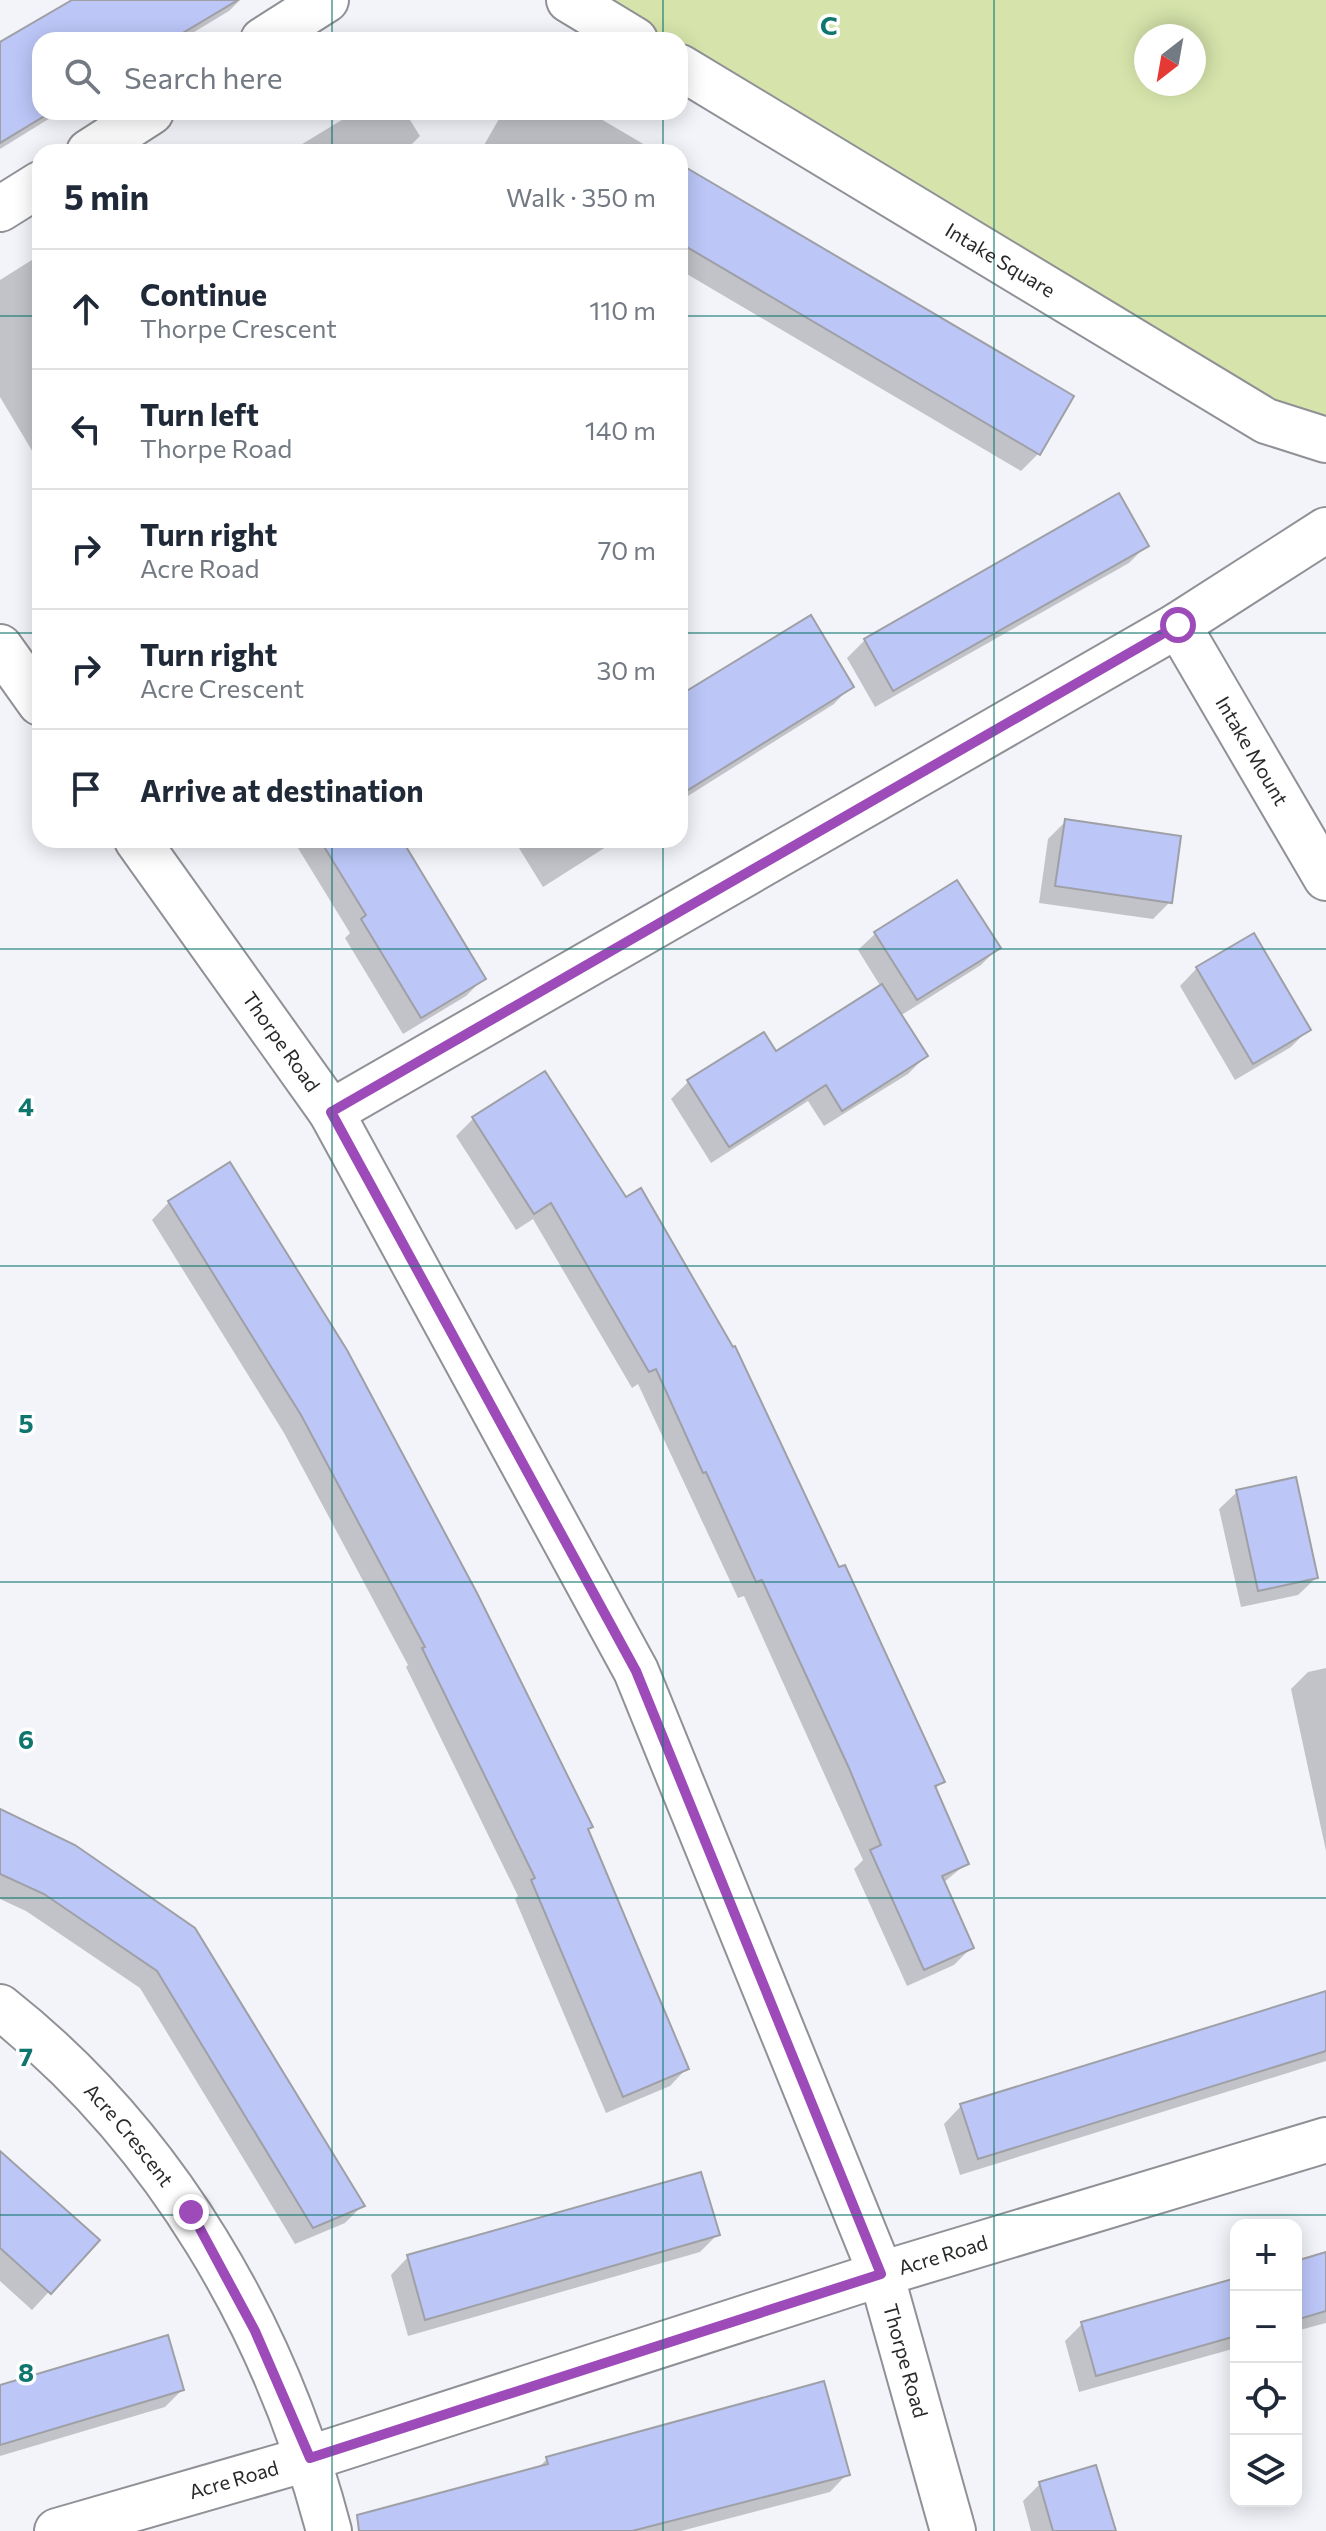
<!DOCTYPE html>
<html lang="en">
<head>
<meta charset="utf-8">
<style>
  body { margin:0; font-family:Commissioner,sans-serif; background:#f2f2f3; color:#1f2937 }
  .controls { position:absolute; right:24px; bottom:24px; display:grid; overflow:hidden; border-radius:16px; box-shadow:0 4px 20px #0003 }
  .controls button { width:72px; height:72px; display:grid; place-items:center; padding:0; border:0; border-bottom:2px solid #e0e1e3; background:#fff; color:#1f2937; font:40px sans-serif }
  .compass { position:absolute; left:1134px; top:24px; width:72px; height:72px; border-radius:50%; background:#fff; box-shadow:0 4px 20px #0003; rotate:211deg }
  .stop { position:absolute; width:24px; height:24px; margin:-18px; border:6px solid #9e4bba; border-radius:50%; background:#fff }
  .stop.end { background:#9e4bba; border-color:#fff; box-shadow:0 2px 8px #0008 }
  .list { margin:0; padding:0; list-style:none }
  h2 { display:flex; justify-content:space-between; align-items:center; height:104px; margin:0; padding:0 32px; font-size:34px }
  h2 small { font-size:26px; font-weight:400; color:#747a83 }
  .list li { display:grid; grid-template-columns:52px 1fr auto; gap:24px; align-items:center; box-sizing:border-box; height:120px; padding:0 32px; border-top:2px solid #e0e1e3 }
  .list b { display:block; font-size:30px; white-space:nowrap }
  .list p { margin:0; font-size:26px; white-space:nowrap; color:#747a83 }
  .list em { font-size:26px; font-style:normal; color:#747a83 }
  .icon { flex:none; width:44px; height:44px; fill:none; stroke:currentColor; stroke-width:2; stroke-linecap:round; stroke-linejoin:round }
  .map { position:relative; flex:none; width:1326px; height:2531px; overflow:hidden }
  .search { position:absolute; background:#fff; box-shadow:0 4px 20px #0003; left:32px; top:32px; width:656px; height:88px; display:flex; align-items:center; gap:20px; box-sizing:border-box; padding:0 28px; border-radius:24px; color:#747a83; font-size:30px }
  .panel { position:absolute; background:#fff; box-shadow:0 4px 20px #0003; left:32px; top:144px; width:656px; height:704px; border-radius:24px }
  .map>svg:first-child { display:block }
  .green { fill:#d6e4ab; fill-rule:evenodd }
  .shadow { fill:#0003 }
  .building { fill:#bcc7f8; stroke:#9fa0a6; stroke-width:2 }
  .lines { fill:none; stroke-linecap:round; stroke-linejoin:round }
  .minor-casing { stroke:#909196; stroke-width:48 }
  .minor { stroke:#fff; stroke-width:44 }
  .route { stroke:#9e4bba; stroke-width:10 }
  .grid { fill:none; stroke:#0f766e; stroke-width:2; stroke-opacity:0.55 }
  .labels { text-anchor:middle; stroke-width:7; stroke-linejoin:round; paint-order:stroke }
  .street-label { font-size:20px; fill:#28292b; stroke:#fff }
  .grid-label { font-size:26px; text-anchor:middle; font-weight:bold; fill:#0f766e; stroke:#fff; stroke-width:7; stroke-linejoin:round; paint-order:stroke }
</style>
</head>
<body>
<div class="map">
<svg width="1326" height="2531" viewBox="0 0 1326 2531">
  <rect width="100%" height="100%" fill="#f3f4fa"/>
  <path class="green" d="M569 0H1326V440L680 67V40H635ZM1146 36H1194V84H1146Z"/>
  <g class="shadow">
    <polygon points="75,0 240,0 229,11 181,40 40,40 40,112 60,112 0,149 0,45"/>
    <polygon points="355,112 405,112 420,136 404,152 289,152"/>
    <polygon points="503,112 589,112 657,152 480,152"/>
    <polygon points="680,166 1038,454 1021,471 680,270"/>
    <polygon points="35,258 40,266 40,464 0,397 0,280"/>
    <polygon points="1119,496 1147,545 1129,563 875,707 847,658 865,640"/>
    <polygon points="851,686 834,704 680,801 680,705"/>
    <polygon points="1066,821 1170,902 1153,919 1039,903 1048,839"/>
    <polygon points="293,840 403,840 484,978 466,996 403,1034 345,938 350,933"/>
    <polygon points="514,840 617,840 543,887"/>
    <polygon points="876,933 998,948 981,965 900,1016 926,1056 908,1074 824,1126 808,1101 711,1163 671,1099 688,1082 775,1053 881,987 858,950"/>
    <polygon points="1197,968 1308,1030 1291,1047 1235,1080 1180,986"/>
    <polygon points="545,1074 838,1570 943,1781 934,1790 967,1863 943,1883 971,1948 954,1965 907,1986 854,1869 863,1860 744,1596 738,1598 638,1384 632,1388 533,1219 516,1230 456,1136 473,1119"/>
    <polygon points="169,1202 586,1830 687,2068 670,2086 606,2113 515,1899 518,1896 406,1667 408,1665 284,1433 152,1220"/>
    <polygon points="1237,1492 1316,1578 1298,1595 1241,1607 1219,1509"/>
    <polygon points="1326,1668 1326,1851 1291,1689 1308,1672"/>
    <polygon points="0,1812 74,1846 362,2206 345,2223 295,2244 140,1988 26,1911 0,1899"/>
    <polygon points="1326,1992 1326,2061 960,2175 944,2124 961,2106"/>
    <polygon points="0,2152 97,2240 32,2310 0,2281"/>
    <polygon points="717,2235 700,2252 408,2336 391,2275 408,2257"/>
    <polygon points="1326,2251 1326,2323 1296,2331 1296,2260"/>
    <polygon points="1236,2280 1236,2348 1079,2392 1065,2341 1082,2324"/>
    <polygon points="0,2387 182,2390 165,2407 0,2456"/>
    <polygon points="547,2459 847,2474 830,2492 681,2531 364,2531 537,2469"/>
    <polygon points="1040,2484 1114,2531 1031,2531 1023,2501"/>
  </g>
  <g class="building">
    <polygon points="72,0 238,0 171,40 40,40 40,112 51,112 0,143 0,42"/>
    <polygon points="680,164 1074,396 1040,455 680,243"/>
    <polygon points="1119,493 1149,546 893,691 864,639"/>
    <polygon points="811,615 854,687 680,795 680,695"/>
    <polygon points="1065,819 1181,836 1172,903 1055,886"/>
    <polygon points="320,840 402,840 486,979 421,1018 361,919 366,915"/>
    <polygon points="957,880 1001,948 917,1000 874,932"/>
    <polygon points="1254,933 1311,1030 1253,1064 1196,967"/>
    <polygon points="882,984 928,1056 842,1111 826,1085 729,1147 687,1080 764,1032 776,1051"/>
    <polygon points="545,1071 626,1197 641,1188 733,1347 735,1346 839,1567 845,1565 945,1782 935,1786 969,1864 942,1876 974,1948 924,1970 870,1850 881,1845 849,1768 762,1580 756,1582 706,1472 703,1473 656,1369 649,1372 551,1203 534,1214 472,1117"/>
    <polygon points="230,1162 347,1350 477,1593 593,1827 588,1829 689,2069 623,2097 531,1880 535,1878 422,1648 425,1647 301,1415 168,1201"/>
    <polygon points="1296,1477 1318,1578 1258,1591 1236,1490"/>
    <polygon points="0,1809 75,1845 195,1928 365,2206 313,2228 157,1971 44,1894 0,1874"/>
    <polygon points="1326,1991 1326,2051 978,2159 960,2104"/>
    <polygon points="0,2151 100,2240 51,2294 0,2248"/>
    <polygon points="701,2172 720,2235 425,2320 407,2255"/>
    <polygon points="1326,2252 1326,2311 1296,2320 1296,2261"/>
    <polygon points="1236,2278 1236,2336 1096,2376 1081,2322"/>
    <polygon points="168,2335 184,2390 0,2445 0,2385"/>
    <polygon points="824,2381 850,2475 632,2531 359,2531 357,2515 548,2464 546,2457"/>
    <polygon points="1096,2465 1116,2531 1053,2531 1039,2482"/>
  </g>
  <g class="lines">
    <g class="minor-casing">
      <g id="minor">
        <polyline points="569,0 635,40"/>
        <polyline points="263,40 326,0"/>
        <path id="s1" d="M680 67 1266 421 1326 440"/>
        <polyline points="89,152 151,112"/>
        <polyline points="0,209 40,184"/>
        <path id="s2" d="M1178 625 1326 878"/>
        <polyline points="0,647 40,703"/>
        <path id="s3" d="M137 840 331 1112 636 1671 881 2274 953 2531"/>
        <polyline points="331,1112 1178,625 1326,530"/>
        <path id="s4" d="M0 2007C166 2138 276 2328 329 2531"/>
        <path id="s5" d="M57 2531 310 2458 881 2274 1326 2140"/>
      </g>
    </g>
    <use href="#minor" class="minor"/>
  </g>
  <g class="lines">
    <polyline class="route" points="191,2212 255,2331 310,2458 881,2274 636,1671 331,1112 1178,625"/>
  </g>
  <path class="grid" d="M332 0V40M663 0V40M994 0V2531M332 112V152M663 112V152M0 316H40M680 316H1326M0 633H40M680 633H1326M332 840V2531M663 840V2531M0 949H1326M0 1266H1326M0 1582H1326M0 1898H1326M0 2215H1326"/>
  <g class="labels">
    <g class="street-label">
      <text dy="7" stroke="none"><textPath href="#s1" startOffset="374">Intake Square</textPath></text>
      <text dy="7" stroke="none"><textPath href="#s2" startOffset="146">Intake Mount</textPath></text>
      <text dy="7" stroke="none"><textPath href="#s3" startOffset="248">Thorpe Road</textPath></text>
      <text dy="7" stroke="none"><textPath href="#s4" startOffset="182">Acre Crescent</textPath></text>
      <text dy="7" stroke="none"><textPath href="#s5" startOffset="928">Acre Road</textPath></text>
      <text dy="7" stroke="none"><textPath href="#s3" startOffset="1712">Thorpe Road</textPath></text>
      <text dy="7" stroke="none"><textPath href="#s5" startOffset="184">Acre Road</textPath></text>
    </g>
  </g>
  <g class="grid-label">
    <text x="829" y="35">C</text>
    <text x="26" y="1116">4</text>
    <text x="26" y="1433">5</text>
    <text x="26" y="1749">6</text>
    <text x="26" y="2066">7</text>
    <text x="26" y="2382">8</text>
  </g>
</svg>
<div class="controls">
<button>+</button>
<button>−</button>
<button><svg class="icon" aria-label="locate" viewBox="0 0 24 24"><circle cx="12" cy="12" r="6"/><path d="M12 2v4M12 18v4M2 12h4M18 12h4"/></svg></button>
<button><svg class="icon" aria-label="layers" viewBox="0 0 24 24"><path d="M12 4l9 5-9 5-9-5zM3 14l9 5 9-5"/></svg></button>
</div>
<svg class="compass" viewBox="-18 -18 36 36"><path d="M0-13l5 13h-10z" fill="#e53935"/><path d="M0 13l5-13h-10z" fill="#747a83"/></svg>
<div class="stop" style="left:1178px;top:625px"></div>
<div class="stop end" style="left:191px;top:2212px"></div>
<div class="search"><svg class="icon" aria-label="search" viewBox="0 0 24 24"><circle cx="10" cy="10" r="6"/><path d="M15 15l6 6"/></svg>Search here</div>
<section class="panel">
<h2>5 min<small>Walk · 350 m</small></h2>
<ul class="list">
<li><svg class="icon" aria-label="ahead" viewBox="0 0 24 24"><path d="M12 20V5M6 11l6-6 6 6"/></svg><div><b>Continue</b><p>Thorpe Crescent</p></div><em>110 m</em></li>
<li><svg class="icon" aria-label="left" viewBox="0 0 24 24"><path d="M17 20v-9H6M10 6l-5 5 5 5"/></svg><div><b>Turn left</b><p>Thorpe Road</p></div><em>140 m</em></li>
<li><svg class="icon" aria-label="right" viewBox="0 0 24 24"><path d="M7 20v-9h11M14 6l5 5-5 5"/></svg><div><b>Turn right</b><p>Acre Road</p></div><em>70 m</em></li>
<li><svg class="icon" aria-label="right" viewBox="0 0 24 24"><path d="M7 20v-9h11M14 6l5 5-5 5"/></svg><div><b>Turn right</b><p>Acre Crescent</p></div><em>30 m</em></li>
<li><svg class="icon" aria-label="arrive" viewBox="0 0 24 24"><path d="M6 21V4h12l-3 4 3 4H6"/></svg><div><b>Arrive at destination</b></div></li>
</ul>
</section>
</div>
</body>
</html>
